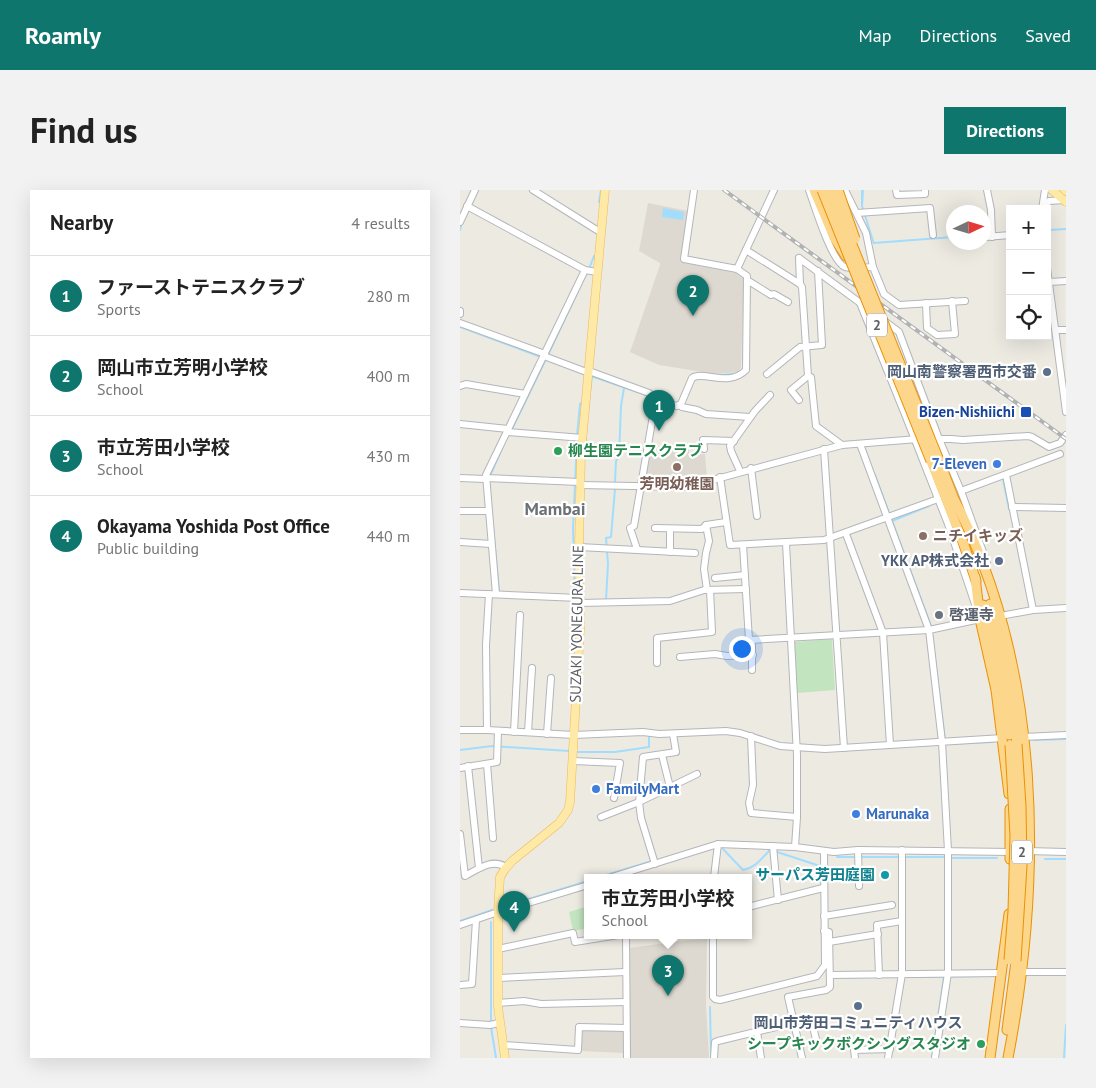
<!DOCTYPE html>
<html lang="en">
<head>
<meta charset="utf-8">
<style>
  body { margin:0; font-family:"PT Sans","Noto Sans JP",sans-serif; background:#f2f2f2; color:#222 }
  .controls { position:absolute; right:15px; top:15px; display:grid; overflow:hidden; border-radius:0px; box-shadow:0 5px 20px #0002 }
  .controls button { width:45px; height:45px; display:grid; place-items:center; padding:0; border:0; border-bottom:1px solid #e0e0e0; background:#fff; color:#222; font:25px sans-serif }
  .compass { position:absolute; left:486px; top:15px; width:45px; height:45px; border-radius:50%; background:#fff; box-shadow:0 5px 20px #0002; rotate:86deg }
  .you { position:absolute; left:281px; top:458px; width:18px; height:18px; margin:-12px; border:4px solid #fff; border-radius:50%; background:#1a73e8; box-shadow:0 0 0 8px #1a73e833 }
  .badge { display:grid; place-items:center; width:32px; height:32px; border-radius:50%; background:#0f766e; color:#fff; font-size:16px; font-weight:700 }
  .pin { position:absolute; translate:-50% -41px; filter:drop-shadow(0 1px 2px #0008) }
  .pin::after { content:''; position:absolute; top:26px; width:18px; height:15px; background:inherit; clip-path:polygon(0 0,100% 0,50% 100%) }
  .popup { position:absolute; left:124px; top:684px; width:168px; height:65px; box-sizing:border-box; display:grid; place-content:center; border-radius:0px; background:#fff; filter:drop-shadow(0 1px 4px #0005); font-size:16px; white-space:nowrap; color:#767676 }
  .popup b { font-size:19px; color:#222 }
  .popup::after { content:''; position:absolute; left:50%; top:100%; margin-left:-10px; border:10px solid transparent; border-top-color:#fff }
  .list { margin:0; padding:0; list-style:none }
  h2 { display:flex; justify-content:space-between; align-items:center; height:65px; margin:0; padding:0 20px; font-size:21px }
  h2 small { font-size:16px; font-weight:400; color:#767676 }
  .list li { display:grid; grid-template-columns:32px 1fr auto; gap:15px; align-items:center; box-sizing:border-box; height:80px; padding:0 20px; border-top:1px solid #e0e0e0 }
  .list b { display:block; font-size:19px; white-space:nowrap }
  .list p { margin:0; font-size:16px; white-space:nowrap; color:#767676 }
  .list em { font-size:16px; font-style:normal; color:#767676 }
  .icon { flex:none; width:28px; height:28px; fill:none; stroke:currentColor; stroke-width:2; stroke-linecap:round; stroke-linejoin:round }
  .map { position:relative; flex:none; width:606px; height:868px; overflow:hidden; border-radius:0px }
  header { display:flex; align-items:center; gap:30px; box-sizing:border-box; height:70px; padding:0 25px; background:#0f766e; color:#fff }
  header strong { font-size:24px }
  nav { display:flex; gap:28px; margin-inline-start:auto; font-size:18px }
  .intro { display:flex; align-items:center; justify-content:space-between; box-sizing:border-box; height:120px; padding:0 30px }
  h1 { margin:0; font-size:35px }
  .button { padding:12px 22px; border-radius:0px; background:#0f766e; color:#fff; font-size:18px; font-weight:700 }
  main { display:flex; gap:30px; padding:0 30px }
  aside { flex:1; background:#fff; border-radius:0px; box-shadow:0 5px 20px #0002 }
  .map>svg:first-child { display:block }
  .education { fill:#ddd9d0 }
  .green { fill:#c2e5bf }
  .water { fill:#a2ddfe }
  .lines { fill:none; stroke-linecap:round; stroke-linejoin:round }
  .stream { stroke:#a2ddfe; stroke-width:2 }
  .minor-casing { stroke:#b3b6ba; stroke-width:8 }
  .major-casing { stroke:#efb959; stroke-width:9 }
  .highway-casing { stroke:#ed9003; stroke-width:11 }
  .minor { stroke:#fff; stroke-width:6 }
  .major { stroke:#fee9a7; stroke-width:8 }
  .highway { stroke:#fbd68b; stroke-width:9 }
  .rail-casing { stroke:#b1b2b3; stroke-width:4 }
  .rail { stroke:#fff; stroke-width:2; stroke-dasharray:5.5; stroke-linecap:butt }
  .highway-bridge-casing { stroke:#ed9003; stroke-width:11; stroke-linecap:butt }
  .highway-bridge { stroke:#fbd68b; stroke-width:9 }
  .service-dot { fill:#5c6f8a; stroke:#fff; stroke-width:2 }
  .transit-dot { fill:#1a4fb4; stroke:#fff; stroke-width:2 }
  .leisure-dot { fill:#2e9e5b; stroke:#fff; stroke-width:2 }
  .shop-dot { fill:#3f7fe0; stroke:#fff; stroke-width:2 }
  .education-dot { fill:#8d6e63; stroke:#fff; stroke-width:2 }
  .worship-dot { fill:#6b7280; stroke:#fff; stroke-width:2 }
  .culture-dot { fill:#0f9aa8; stroke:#fff; stroke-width:2 }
  .labels { text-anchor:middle; stroke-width:4.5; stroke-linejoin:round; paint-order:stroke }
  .shield { fill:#fff; stroke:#8c8f92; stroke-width:1 }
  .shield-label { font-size:14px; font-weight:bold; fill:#5b5f63 }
  .service-label { font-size:15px; font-weight:bold; fill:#4e5e75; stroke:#fff; text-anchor:end }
  .transit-label { font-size:15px; font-weight:bold; fill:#164399; stroke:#fff; text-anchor:end }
  .leisure-label { font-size:15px; font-weight:bold; fill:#27864d; stroke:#fff; text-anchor:start }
  .shop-label { font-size:15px; font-weight:bold; fill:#366cbe; stroke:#fff; text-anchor:start }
  .education-label { font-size:15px; font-weight:bold; fill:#785e54; stroke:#fff }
  .worship-label { font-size:15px; font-weight:bold; fill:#5b616d; stroke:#fff; text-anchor:start }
  .street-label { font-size:15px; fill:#5b5f63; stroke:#fff }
  .culture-label { font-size:15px; font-weight:bold; fill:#0d838f; stroke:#fff; text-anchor:end }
  .quarter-label { font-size:18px; font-weight:bold; fill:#6c7175; stroke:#fff }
</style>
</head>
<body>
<header>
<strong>Roamly</strong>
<nav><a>Map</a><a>Directions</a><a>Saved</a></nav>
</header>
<div class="intro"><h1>Find us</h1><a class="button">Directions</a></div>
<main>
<aside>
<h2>Nearby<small>4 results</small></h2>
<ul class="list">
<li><span class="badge">1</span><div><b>ファーストテニスクラブ</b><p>Sports</p></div><em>280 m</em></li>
<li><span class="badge">2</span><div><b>岡山市立芳明小学校</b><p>School</p></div><em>400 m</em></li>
<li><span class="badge">3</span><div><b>市立芳田小学校</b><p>School</p></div><em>430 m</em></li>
<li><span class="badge">4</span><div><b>Okayama Yoshida Post Office</b><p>Public building</p></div><em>440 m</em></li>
</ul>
</aside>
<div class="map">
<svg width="606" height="868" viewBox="0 0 606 868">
  <rect width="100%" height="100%" fill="#edeae2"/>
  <g class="education">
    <polygon points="188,13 228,21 220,72 276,83 284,89 281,177 278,182 255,184 199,175 170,162 200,75 200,73 179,61"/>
    <polygon points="191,258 229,259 229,265 245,264 247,288 222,294 185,292"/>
    <polygon points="247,749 246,816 249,868 170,868 169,758 228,750"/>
    <polygon points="121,839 164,840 164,863 120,861"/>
  </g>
  <g class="green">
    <polygon points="371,449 372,451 375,500 337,503 334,453 336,452"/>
    <polygon points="128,716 128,738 113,741 109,722"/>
  </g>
  <g class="water">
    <polygon points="401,0 404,0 403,16 415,54 413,54 401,16"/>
    <polygon points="203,18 224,22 223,30 202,27"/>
  </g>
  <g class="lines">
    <g class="stream">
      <polyline points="139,12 141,0"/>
      <polyline points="0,40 1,36"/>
      <polyline points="587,40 606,39"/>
      <polyline points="414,53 493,47"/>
      <polyline points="129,79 134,66"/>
      <polyline points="0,137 81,167"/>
      <polyline points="88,165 118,101"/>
      <polyline points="261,185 273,184"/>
      <polyline points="131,186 189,206"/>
      <polyline points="129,210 132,186"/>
      <polyline points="52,239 86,169"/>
      <polyline points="117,245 120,214 121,213"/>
      <polyline points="415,285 471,436 485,550"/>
      <polyline points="30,286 40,263"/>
      <polyline points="542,289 543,289 549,319 551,319"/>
      <polyline points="155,292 156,271 159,267 161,216 164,198"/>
      <polyline points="432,331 469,316"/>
      <polyline points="33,336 39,401"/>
      <polyline points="115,405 113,338 117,250"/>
      <polyline points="146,410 148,374 146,348 151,347 155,299"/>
      <polyline points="574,550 606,549"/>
      <polyline points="486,554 533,552"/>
      <polyline points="0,560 32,556 109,561"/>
      <polyline points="117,562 155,562 189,557 189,546"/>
      <path d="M263 659 283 680C295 678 301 669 309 661L311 660 360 676"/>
      <polyline points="377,667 440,667"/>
      <polyline points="445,667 485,667"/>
      <polyline points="490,668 537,668"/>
      <polyline points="585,669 606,669"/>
      <polyline points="140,687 192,671"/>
      <polyline points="62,711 128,691"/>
      <polyline points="0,731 32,720"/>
      <polyline points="31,732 31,832"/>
      <polyline points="444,787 526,786"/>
      <polyline points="250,817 251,864"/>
      <polyline points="31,837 36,868"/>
      <polyline points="472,868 484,787"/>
      <polyline points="604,868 606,835"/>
    </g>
    <g class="minor-casing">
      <g id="minor">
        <polyline points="73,0 140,42"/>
        <path d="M349 0C354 14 372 73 385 77 393 79 405 77 413 77L406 43 385 0"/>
        <polyline points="436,0 437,5 465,4 465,0"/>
        <polyline points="527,0 531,20 532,47"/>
        <polyline points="7,16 125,80 137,82"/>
        <polyline points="582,19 585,0"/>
        <polyline points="583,19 589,11 604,10"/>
        <polyline points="397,23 470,18 473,45"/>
        <polyline points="0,32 15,0"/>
        <polyline points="526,47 550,45"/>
        <polyline points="286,60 340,94 339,68"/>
        <polyline points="339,68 403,115"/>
        <polyline points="413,77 424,104 439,115 505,111"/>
        <polyline points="587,78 606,222"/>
        <polyline points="277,79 314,0"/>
        <polyline points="287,90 311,105 314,104 328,112"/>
        <polyline points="589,92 606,91"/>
        <polyline points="466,113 467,138 477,145 495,144 492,111"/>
        <polyline points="0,121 0,124"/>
        <polyline points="423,130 439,142 479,249 501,301 527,373"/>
        <polyline points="0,133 85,164"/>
        <polyline points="596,140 606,140"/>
        <polyline points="84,166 129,183"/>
        <polyline points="129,181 189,203 194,210"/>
        <polyline points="307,184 340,157 362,155 358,81"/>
        <polyline points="348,186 351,187 356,236 382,255"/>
        <polyline points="0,196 6,194 65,204"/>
        <polyline points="339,210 331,200 348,186 342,97 340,94"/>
        <polyline points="219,215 222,217 237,220 246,224 290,227"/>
        <polyline points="0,234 48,239"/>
        <polyline points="47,242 123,248"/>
        <polyline points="468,249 491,249 503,250 568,246 572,247 589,257 600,253 606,245"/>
        <polyline points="400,254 469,440 482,552 488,661 488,783 475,868"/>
        <polyline points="244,259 243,250 274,251"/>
        <polyline points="364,259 384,558"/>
        <polyline points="291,278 297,326"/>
        <polyline points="280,281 271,261 270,256 295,221 310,205"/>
        <polyline points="546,285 573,420"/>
        <polyline points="260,287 270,355 364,350 478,309"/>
        <polyline points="0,288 25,289"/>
        <polyline points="25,288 120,292"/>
        <polyline points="120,295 227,297 382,255 458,249"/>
        <polyline points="501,301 600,264"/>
        <polyline points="552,317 606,318"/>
        <polyline points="0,321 28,321"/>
        <polyline points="246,335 249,351 246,363 244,379 247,400"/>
        <polyline points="195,338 242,339 246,335 266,332"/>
        <polyline points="386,344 423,443 430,555"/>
        <polyline points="0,352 31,354"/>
        <polyline points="326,353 337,565 337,627 335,657"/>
        <polyline points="283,355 289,450 469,440 520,429 488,334 446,227 400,113"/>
        <polyline points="119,357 235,363"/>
        <path d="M177 359 170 338 174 336 194 220V210L217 216 221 214 232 188C244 180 268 198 286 180L287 86 277 79 224 69 234 0"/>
        <polyline points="210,362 210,339"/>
        <polyline points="255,388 285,385"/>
        <polyline points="0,403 119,408"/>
        <polyline points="36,404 26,285 125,80"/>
        <polyline points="120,413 210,411 244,400 286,399"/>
        <polyline points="539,422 540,426 573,420 606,418"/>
        <polyline points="292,450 292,480"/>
        <polyline points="220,467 255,464 267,466 293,465"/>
        <polyline points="197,473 197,448 252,442 250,400"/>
        <polyline points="0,540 27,540 114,545 183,542 199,544 266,541 280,543 320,556 365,559 543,548"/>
        <polyline points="27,540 26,455 29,404"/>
        <polyline points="54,542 60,425"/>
        <polyline points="68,542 72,478"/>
        <polyline points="87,544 91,488"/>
        <polyline points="291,546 293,595 289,613 291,623 337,627"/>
        <polyline points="563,547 606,545"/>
        <polyline points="202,565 210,597"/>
        <polyline points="113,571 160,573 154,608"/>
        <polyline points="27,574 33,648"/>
        <polyline points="8,576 19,678"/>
        <polyline points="0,578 37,572 38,541"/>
        <polyline points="141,627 179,612 237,584"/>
        <path d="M0 644 5 686C18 679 32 668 46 677"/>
        <polyline points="313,656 318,710"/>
        <polyline points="398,660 399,696"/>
        <polyline points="567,661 606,662"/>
        <polyline points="195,674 181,628 179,612 183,567 216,562 213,544"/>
        <polyline points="152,687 258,654 335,657 374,662 398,660 552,662"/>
        <polyline points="254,687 258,654"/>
        <polyline points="288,717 363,698"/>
        <polyline points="364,726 432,715"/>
        <polyline points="0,735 38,722 128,695"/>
        <polyline points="166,745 167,868"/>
        <polyline points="253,745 253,807 255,809 260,810 357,786 365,775 364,661"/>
        <polyline points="369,752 418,744"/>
        <polyline points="38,759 113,743 115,752 158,745"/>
        <polyline points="562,782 606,782"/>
        <polyline points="370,785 542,783"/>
        <polyline points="419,785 417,735 442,731"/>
        <polyline points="38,788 165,782"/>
        <polyline points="0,795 12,794 16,730"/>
        <polyline points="38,813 64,811 81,814 166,812"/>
        <polyline points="0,833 30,835 39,833"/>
        <polyline points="352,833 356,849"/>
        <polyline points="335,837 357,831"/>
        <polyline points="297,842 301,868"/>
        <polyline points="43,855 118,860 119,837 166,838"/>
        <polyline points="254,868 255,852 258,851 333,833"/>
        <polyline points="342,868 328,807 366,800 370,797 369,742 364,741"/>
        <polyline points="395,868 394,860 430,859"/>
        <polyline points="428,868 442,784 442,660"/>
      </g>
    </g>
    <g class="major-casing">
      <g id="major">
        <polyline points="592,0 606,12"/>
        <polyline points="605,0 606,1"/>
        <polyline points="45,868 38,817 38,722 40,687 45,679 52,671 99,633 108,620 110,612 120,439 119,357 121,263 145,0"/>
      </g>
    </g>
    <g class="highway-casing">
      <g id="highway">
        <polyline points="354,0 375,49 386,66"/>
        <polyline points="478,268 497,317"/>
        <polyline points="471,271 504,355 516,391"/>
        <path d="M495 311C582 479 583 686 548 868"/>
        <polyline points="515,387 520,429 536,500 549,604"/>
        <polyline points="530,414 546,477 557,554"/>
        <polyline points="523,415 539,479 549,545"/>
        <polyline points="550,619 550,669"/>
        <polyline points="547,840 556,771"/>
        <polyline points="530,868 549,724"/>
      </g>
    </g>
    <use href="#minor" class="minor"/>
    <use href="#major" class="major"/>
    <use href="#highway" class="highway"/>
    <g class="rail-casing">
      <polyline id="rail" points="264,0 606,249"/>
    </g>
    <use href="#rail" class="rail"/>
    <g class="highway-bridge-casing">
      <g id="highway-bridge">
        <polyline points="362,0 471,271"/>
        <polyline points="370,0 478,268"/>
        <polyline points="378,0 395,49"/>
        <polyline points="549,770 553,721 555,646 550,555"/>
        <polyline points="556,771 562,676 561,616 557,554"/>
      </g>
    </g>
    <use href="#highway-bridge" class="highway-bridge"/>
  </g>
  <g class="service-dot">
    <circle cx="587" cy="182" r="5"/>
    <circle cx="539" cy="371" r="5"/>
    <circle cx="398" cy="816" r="5"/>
  </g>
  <rect class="transit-dot" x="560" y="216" width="12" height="12" rx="2.5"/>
  <g class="leisure-dot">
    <circle cx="98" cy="261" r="5"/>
    <circle cx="521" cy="854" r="5"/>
  </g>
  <g class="shop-dot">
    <circle cx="537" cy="274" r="5"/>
    <circle cx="136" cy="599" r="5"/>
    <circle cx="396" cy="624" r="5"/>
  </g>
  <g class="education-dot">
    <circle cx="217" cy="277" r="5"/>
    <circle cx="463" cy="346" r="5"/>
  </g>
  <circle class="worship-dot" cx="479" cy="425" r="5"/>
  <circle class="culture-dot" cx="425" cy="685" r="5"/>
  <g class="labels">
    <g class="shield">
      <rect x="407" y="123.5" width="20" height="23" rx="4"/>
      <rect x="552" y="650.5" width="20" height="23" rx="4"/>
    </g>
    <g class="shield-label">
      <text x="417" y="140">2</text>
      <text x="562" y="667">2</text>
    </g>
    <g class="service-label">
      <text x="577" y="187">岡山南警察署西市交番</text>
      <text x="529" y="376">YKK AP株式会社</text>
      <text x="398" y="838" text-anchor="middle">岡山市芳田コミュニティハウス</text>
    </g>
    <g class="transit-label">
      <text x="555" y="227">Bizen-Nishiichi</text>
    </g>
    <g class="leisure-label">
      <text x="108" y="266">柳生園テニスクラブ</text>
      <text x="511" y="859" text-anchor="end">シープキックボクシングスタジオ</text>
    </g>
    <g class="shop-label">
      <text x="527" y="279" text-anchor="end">7-Eleven</text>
      <text x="146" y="604">FamilyMart</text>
      <text x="406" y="629">Marunaka</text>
    </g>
    <g class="education-label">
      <text x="217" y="299">芳明幼稚園</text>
      <text x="473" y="351" text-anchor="start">ニチイキッズ</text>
    </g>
    <g class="worship-label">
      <text x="489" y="430">啓運寺</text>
    </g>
    <g class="street-label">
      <text transform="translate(117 434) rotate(-89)" y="5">SUZAKI YONEGURA LINE</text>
    </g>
    <g class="culture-label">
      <text x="415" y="690">サーパス芳田庭園</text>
    </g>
    <g class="quarter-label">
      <text x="95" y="325">Mambai</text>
    </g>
  </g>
</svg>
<div class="controls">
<button>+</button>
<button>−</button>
<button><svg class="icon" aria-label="locate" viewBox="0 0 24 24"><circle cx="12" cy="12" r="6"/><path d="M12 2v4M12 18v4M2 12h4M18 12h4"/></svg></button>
</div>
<svg class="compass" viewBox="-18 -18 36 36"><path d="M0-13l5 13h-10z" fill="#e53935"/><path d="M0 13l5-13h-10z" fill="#767676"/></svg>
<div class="you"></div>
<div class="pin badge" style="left:199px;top:241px">1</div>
<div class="pin badge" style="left:233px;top:126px">2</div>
<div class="pin badge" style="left:208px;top:806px">3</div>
<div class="popup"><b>市立芳田小学校</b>School</div>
<div class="pin badge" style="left:54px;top:742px">4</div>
</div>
</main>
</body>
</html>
